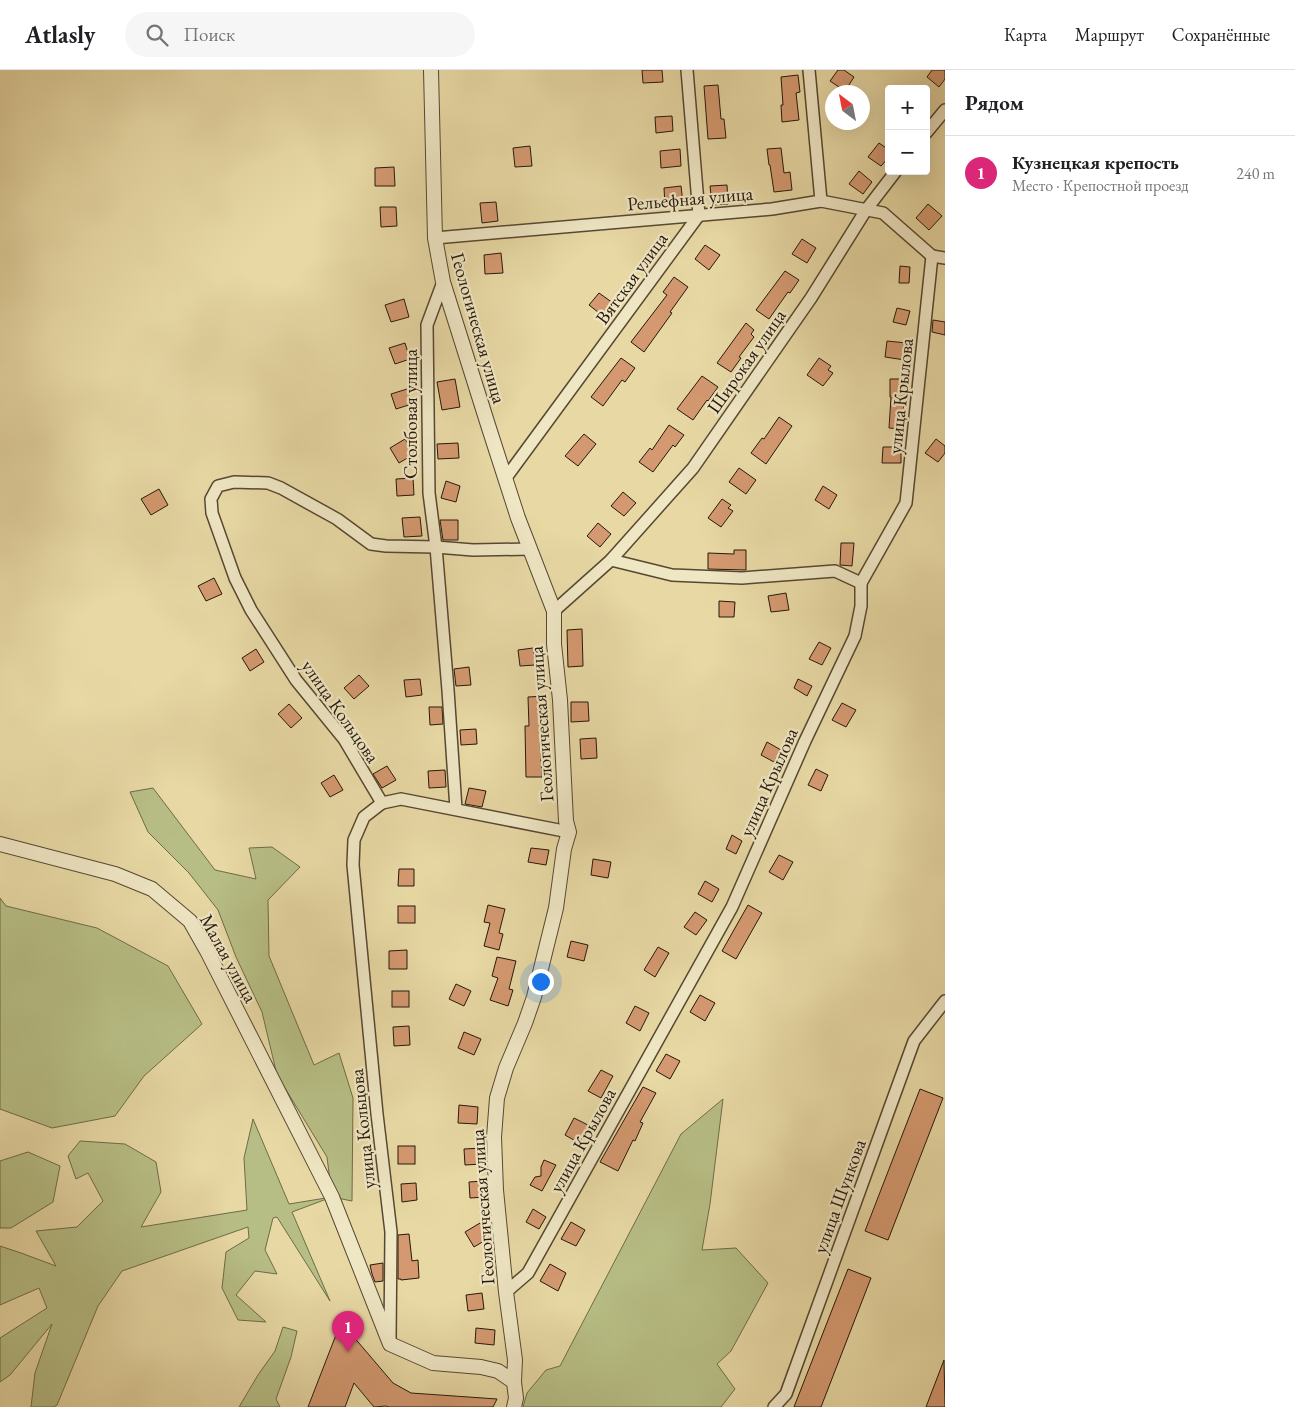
<!DOCTYPE html>
<html lang="ru">
<head>
<meta charset="utf-8">
<style>
  body { margin:0; font-family:"EB Garamond",serif; background:#f6f6f6; color:#202124 }
  .controls { position:absolute; right:15px; top:15px; display:grid; overflow:hidden; border-radius:5px; box-shadow:0 5px 20px #0002 }
  .controls button { width:45px; height:45px; display:grid; place-items:center; padding:0; border:0; border-bottom:1px solid #e0e0e0; background:#fff; color:#202124; font:25px sans-serif }
  .compass { position:absolute; left:825px; top:15px; width:45px; height:45px; border-radius:50%; background:#fff; box-shadow:0 5px 20px #0002; rotate:328deg }
  .you { position:absolute; left:540px; top:911px; width:18px; height:18px; margin:-12px; border:4px solid #fff; border-radius:50%; background:#1a73e8; box-shadow:0 0 0 8px #1a73e833 }
  .badge { display:grid; place-items:center; width:32px; height:32px; border-radius:50%; background:#db2777; color:#fff; font-size:16px; font-weight:700 }
  .pin { position:absolute; translate:-50% -41px; filter:drop-shadow(0 1px 2px #0008) }
  .pin::after { content:''; position:absolute; top:26px; width:18px; height:15px; background:inherit; clip-path:polygon(0 0,100% 0,50% 100%) }
  .list { margin:0; padding:0; list-style:none }
  h2 { display:flex; justify-content:space-between; align-items:center; height:65px; margin:0; padding:0 20px; font-size:21px }
  h2 small { font-size:16px; font-weight:400; color:#757577 }
  .list li { display:grid; grid-template-columns:32px 1fr auto; gap:15px; align-items:center; box-sizing:border-box; height:75px; padding:0 20px; border-top:1px solid #e0e0e0 }
  .list b { display:block; font-size:19px; white-space:nowrap }
  .list p { margin:0; font-size:16px; white-space:nowrap; color:#757577 }
  .list em { font-size:16px; font-style:normal; color:#757577 }
  .icon { flex:none; width:28px; height:28px; fill:none; stroke:currentColor; stroke-width:2; stroke-linecap:round; stroke-linejoin:round }
  .map { position:relative; flex:none; width:945px; height:1337px; overflow:hidden }
  header { display:flex; align-items:center; gap:30px; box-sizing:border-box; height:70px; padding:0 25px; background:#fff; border-bottom:1px solid #e0e0e0 }
  header strong { font-size:24px }
  nav { display:flex; gap:28px; margin-inline-start:auto; font-size:18px }
  .search { width:350px; height:45px; background:#f6f6f6; display:flex; align-items:center; gap:12px; box-sizing:border-box; padding:0 18px; border-radius:28px; color:#757577; font-size:19px }
  main { display:flex }
  aside { flex:1; background:#fff }
  .map>svg:first-child { display:block }
  .green { fill:#b7be85; stroke:#6e6b48 }
  .building { fill:#d49970; stroke:#26180b }
  .lines { fill:none; stroke-linecap:round; stroke-linejoin:round }
  .minor-casing { stroke:#564831; stroke-width:14 }
  .tertiary-casing { stroke:#564831; stroke-width:16 }
  .minor { stroke:#efe6c4; stroke-width:11 }
  .tertiary { stroke:#efe6c4; stroke-width:14 }
  .labels { text-anchor:middle; stroke-width:4.5; stroke-linejoin:round; paint-order:stroke }
  .street-label { font-size:19px; fill:#26180b; stroke:#efe6c4 }
</style>
</head>
<body>
<header>
<strong>Atlasly</strong>
<div class="search"><svg class="icon" aria-label="search" viewBox="0 0 24 24"><circle cx="10" cy="10" r="6"/><path d="M15 15l6 6"/></svg>Поиск</div>
<nav><a>Карта</a><a>Маршрут</a><a>Сохранённые</a></nav>
</header>
<main>
<div class="map">
<svg width="945" height="1337" viewBox="0 0 945 1337">
  <rect width="100%" height="100%" fill="#e7d8a4"/>
  <filter id="stains"><feTurbulence type="fractalNoise" baseFrequency=".004" numOctaves="4"/><feColorMatrix values="0 0 0 0 .2 0 0 0 0 .09 0 0 0 0 .02 0 0 0 .5 -.17"/></filter>
  <radialGradient id="worn" r=".72"><stop offset=".6" stop-color="#630" stop-opacity="0"/><stop offset="1" stop-color="#630" stop-opacity=".3"/></radialGradient>
  <g class="green">
    <polygon points="153,718 215,800 256,809 249,778 272,777 300,797 268,830 269,886 314,995 339,983 353,1028 352,1131 332,1127 292,1142 330,1231 277,1147 273,1148 265,1180 277,1204 255,1201 236,1225 266,1252 238,1250 222,1218 226,1182 249,1168 248,1157 122,1201 98,1236 57,1335 53,1337 31,1337 35,1303 52,1254 10,1305 0,1312 0,1268 47,1238 39,1218 0,1235 0,1176 21,1183 56,1196 36,1161 77,1157 103,1131 88,1103 76,1109 68,1086 80,1071 125,1074 156,1092 161,1122 141,1157 247,1140 244,1088 253,1049 289,1134 332,1127 327,1087 277,1005 262,942 236,887 218,840 189,803 148,762 130,722"/>
    <polygon points="0,828 6,836 97,858 168,896 202,954 144,1006 115,1046 52,1058 0,1039"/>
    <polygon points="723,1029 710,1134 702,1180 736,1178 768,1213 731,1281 717,1294 735,1319 721,1337 523,1337 527,1323 546,1300 560,1296 681,1064"/>
    <polygon points="28,1082 60,1096 53,1132 11,1158 0,1158 0,1091"/>
    <polygon points="283,1257 297,1261 291,1287 276,1329 280,1337 239,1337 258,1305 275,1281"/>
  </g>
  <g class="building">
    <polygon points="642,0 662,0 663,12 643,13"/>
    <polygon points="838,0 844,0 854,7 845,21 830,11"/>
    <polygon points="932,0 945,0 945,9 939,17 927,7"/>
    <polygon points="798,5 800,22 796,23 799,50 782,52 781,35 783,35 781,7"/>
    <polygon points="718,15 721,49 724,49 726,68 708,69 704,16"/>
    <polygon points="672,46 673,61 656,63 655,47"/>
    <polygon points="879,73 889,80 889,87 881,96 868,87"/>
    <polygon points="530,76 532,96 515,97 513,78"/>
    <polygon points="781,78 784,103 790,102 792,120 774,122 770,95 769,95 767,79"/>
    <polygon points="680,79 681,96 661,98 660,81"/>
    <polygon points="394,97 395,116 375,116 375,98"/>
    <polygon points="859,101 872,112 863,124 849,114"/>
    <polygon points="727,115 728,134 712,135 710,116"/>
    <polygon points="681,116 683,133 665,135 664,118"/>
    <polygon points="496,132 498,151 482,153 480,133"/>
    <polygon points="928,134 942,146 929,160 916,148"/>
    <polygon points="380,137 396,137 397,156 381,157"/>
    <polygon points="802,169 816,178 807,193 792,184"/>
    <polygon points="705,175 720,185 709,200 695,189"/>
    <polygon points="501,183 503,203 485,204 484,185"/>
    <polygon points="900,196 910,197 909,213 899,213"/>
    <polygon points="785,201 799,210 790,223 788,222 769,249 756,240"/>
    <polygon points="674,207 688,217 670,242 672,243 644,282 631,272 667,225 663,222"/>
    <polygon points="599,223 613,233 603,246 589,235"/>
    <polygon points="404,229 409,247 391,252 385,235"/>
    <polygon points="897,238 910,241 906,255 893,252"/>
    <polygon points="933,250 945,252 945,265 932,262"/>
    <polygon points="746,253 754,260 751,264 754,267 739,287 741,288 731,302 717,293"/>
    <polygon points="887,271 907,273 905,290 885,287"/>
    <polygon points="405,273 410,289 395,294 389,278"/>
    <polygon points="621,288 635,298 625,312 622,310 603,336 591,327"/>
    <polygon points="819,288 831,296 828,300 833,303 823,316 807,305"/>
    <polygon points="702,306 718,317 708,331 707,330 693,350 677,339"/>
    <polygon points="455,309 460,337 442,340 437,312"/>
    <polygon points="890,309 906,309 902,359 889,358 891,327 890,327"/>
    <polygon points="407,319 412,334 396,339 391,324"/>
    <polygon points="779,347 792,356 766,394 751,383 762,368 764,369"/>
    <polygon points="669,355 684,365 675,377 673,375 653,402 639,392 650,378 652,380"/>
    <polygon points="584,364 596,374 578,396 565,386"/>
    <polygon points="405,369 414,384 399,393 390,378"/>
    <polygon points="936,369 945,376 945,383 938,392 925,383"/>
    <polygon points="458,373 459,388 438,389 437,374"/>
    <polygon points="883,377 901,377 901,393 882,393"/>
    <polygon points="739,398 756,410 746,424 729,412"/>
    <polygon points="413,408 414,425 397,426 396,409"/>
    <polygon points="446,411 460,416 456,432 441,428"/>
    <polygon points="823,416 837,425 829,439 815,430"/>
    <polygon points="159,419 168,435 151,445 141,429"/>
    <polygon points="623,422 636,433 624,446 611,436"/>
    <polygon points="722,429 731,435 728,438 733,441 721,457 708,448"/>
    <polygon points="420,447 422,466 404,467 402,448"/>
    <polygon points="440,450 458,450 458,470 443,470"/>
    <polygon points="598,453 611,464 600,477 587,466"/>
    <polygon points="841,473 854,473 852,496 840,495"/>
    <polygon points="734,480 746,480 746,500 708,499 708,483 734,484"/>
    <polygon points="214,508 222,524 206,531 198,516"/>
    <polygon points="786,523 789,540 771,542 768,526"/>
    <polygon points="719,531 735,532 734,547 719,547"/>
    <polygon points="582,559 583,596 568,597 567,560"/>
    <polygon points="819,572 831,578 822,595 809,589"/>
    <polygon points="533,578 535,595 520,596 518,580"/>
    <polygon points="256,579 264,592 250,601 242,588"/>
    <polygon points="469,597 471,615 456,616 454,599"/>
    <polygon points="359,605 369,616 354,629 344,618"/>
    <polygon points="420,609 422,625 406,627 404,610"/>
    <polygon points="798,609 812,616 807,626 794,618"/>
    <polygon points="545,626 546,672 540,672 542,707 526,707 525,656 529,656 528,627"/>
    <polygon points="571,632 588,632 589,651 571,652"/>
    <polygon points="842,633 856,640 846,657 832,650"/>
    <polygon points="289,634 302,648 291,658 278,644"/>
    <polygon points="429,637 442,637 443,654 430,655"/>
    <polygon points="476,659 477,674 461,675 460,660"/>
    <polygon points="596,668 597,688 581,689 580,669"/>
    <polygon points="767,672 781,680 774,692 761,685"/>
    <polygon points="387,696 396,710 382,718 373,704"/>
    <polygon points="816,699 828,705 821,721 808,715"/>
    <polygon points="445,700 446,717 429,718 428,701"/>
    <polygon points="334,705 343,720 330,727 321,713"/>
    <polygon points="469,718 486,721 482,737 465,734"/>
    <polygon points="732,765 742,771 736,784 726,779"/>
    <polygon points="531,778 549,780 546,795 528,792"/>
    <polygon points="779,785 793,792 783,810 769,802"/>
    <polygon points="593,789 611,792 608,808 591,805"/>
    <polygon points="399,799 414,799 414,816 398,816"/>
    <polygon points="705,811 719,819 712,832 698,824"/>
    <polygon points="488,835 505,839 499,863 503,864 499,880 484,876 490,853 484,852"/>
    <polygon points="748,835 762,843 736,889 722,881"/>
    <rect x="398" y="836" width="17" height="17"/>
    <polygon points="695,842 707,850 696,865 684,857"/>
    <polygon points="571,871 588,875 584,891 567,887"/>
    <polygon points="658,877 669,883 655,907 644,900"/>
    <polygon points="407,880 407,899 389,899 389,881"/>
    <polygon points="497,887 516,891 509,919 513,920 508,936 490,930 498,908 492,906"/>
    <polygon points="456,914 471,921 464,936 449,929"/>
    <rect x="392" y="921" width="17" height="16"/>
    <polygon points="700,925 715,933 705,951 690,942"/>
    <polygon points="635,936 649,943 640,961 626,953"/>
    <polygon points="409,956 410,975 394,976 393,957"/>
    <polygon points="464,962 481,969 474,985 458,978"/>
    <polygon points="666,984 680,991 670,1009 656,1001"/>
    <polygon points="601,1000 613,1006 601,1028 588,1021"/>
    <polygon points="643,1017 656,1023 640,1052 643,1053 635,1071 633,1070 618,1101 600,1092"/>
    <polygon points="920,1019 943,1028 888,1170 865,1161"/>
    <polygon points="459,1035 478,1037 477,1054 458,1053"/>
    <polygon points="574,1048 588,1055 579,1073 565,1065"/>
    <rect x="398" y="1076" width="17" height="18"/>
    <polygon points="482,1078 482,1094 465,1095 464,1079"/>
    <polygon points="544,1090 556,1095 542,1121 530,1115 535,1107 541,1106 541,1097"/>
    <polygon points="484,1111 486,1127 470,1128 469,1112"/>
    <polygon points="416,1113 417,1130 402,1132 401,1114"/>
    <polygon points="533,1139 546,1147 539,1159 526,1152"/>
    <polygon points="571,1152 585,1160 576,1176 561,1169"/>
    <polygon points="480,1153 489,1168 474,1177 465,1162"/>
    <polygon points="409,1164 412,1191 418,1190 419,1208 401,1210 401,1209 398,1209 398,1165"/>
    <polygon points="383,1193 383,1211 375,1212 372,1204 370,1195"/>
    <polygon points="550,1194 566,1203 558,1221 540,1211"/>
    <polygon points="848,1199 871,1208 821,1337 794,1337"/>
    <polygon points="482,1223 484,1239 468,1241 466,1225"/>
    <polygon points="341,1252 393,1313 411,1323 497,1329 493,1337 389,1337 386,1336 374,1337 354,1313 345,1337 308,1337"/>
    <polygon points="476,1258 495,1260 494,1275 475,1273"/>
    <polygon points="944,1290 945,1337 926,1337"/>
  </g>
  <g class="lines">
    <g class="minor-casing">
      <g id="minor">
        <polyline points="809,0 821,131"/>
        <polyline points="926,63 945,40"/>
        <polyline points="435,168 772,139 821,131 883,143 932,186"/>
        <polyline points="932,186 945,188"/>
        <polyline points="443,212 427,255 429,423 436,477 448,620 456,739"/>
        <polyline points="505,409 699,145 687,0"/>
        <polyline points="611,490 693,398 811,228 866,140 896,101"/>
        <polyline points="554,541 611,490 672,505 742,508 835,501 861,513"/>
        <polyline points="382,733 401,729 569,762"/>
        <polyline points="506,1222 528,1203 732,837 805,671 855,566 861,536 861,513 906,433 932,186"/>
        <polyline points="390,1270 391,1162 377,1044 353,795 354,770 364,747 382,733 344,669 296,610 251,540 235,508 212,443 211,429 218,416 234,412 268,413 281,418 337,449 371,474 386,476 436,477 473,480 530,479"/>
        <polyline points="774,1337 786,1324 914,971 945,931"/>
      </g>
    </g>
    <g class="tertiary-casing">
      <g id="tertiary">
        <polyline points="431,0 435,168 443,212 488,355 518,448 554,541 554,574 560,630 566,751 569,762 564,779 556,838 534,927 525,953 506,998 497,1028 494,1067 496,1120 506,1222 515,1290 514,1312"/>
        <polyline points="0,774 115,804 152,819 190,851 207,881 332,1127 390,1274 433,1293 481,1297 498,1301 514,1312 516,1328 514,1337"/>
      </g>
    </g>
    <use href="#minor" class="minor"/>
    <use href="#tertiary" class="tertiary"/>
  </g>
  <g class="labels">
    <g class="street-label">
      <text transform="translate(690 128) rotate(-5)" y="7">Рельефная улица</text>
      <text transform="translate(631 208) rotate(-54)" y="7">Вятская улица</text>
      <text transform="translate(479 258) rotate(74)" y="7">Геологическая улица</text>
      <text transform="translate(746 291) rotate(-55)" y="7">Широкая улица</text>
      <text transform="translate(900 326) rotate(-84)" y="7">улица Крылова</text>
      <text transform="translate(410 344) rotate(-90)" y="7">Столбовая улица</text>
      <text transform="translate(341 641) rotate(55)" y="7">улица Кольцова</text>
      <text transform="translate(541 654) rotate(-94)" y="7">Геологическая улица</text>
      <text transform="translate(768 712) rotate(-66)" y="7">улица Крылова</text>
      <text transform="translate(229 888) rotate(61)" y="7">Малая улица</text>
      <text transform="translate(362 1059) rotate(-96)" y="7">улица Кольцова</text>
      <text transform="translate(582 1070) rotate(-61)" y="7">улица Крылова</text>
      <text transform="translate(839 1126) rotate(-70)" y="7">улица Шункова</text>
      <text transform="translate(482 1137) rotate(-94)" y="7">Геологическая улица</text>
    </g>
  </g>
  <rect width="100%" height="100%" filter="url(#stains)"/>
  <rect width="100%" height="100%" fill="url(#worn)"/>
</svg>
<div class="controls">
<button>+</button>
<button>−</button>
</div>
<svg class="compass" viewBox="-18 -18 36 36"><path d="M0-13l5 13h-10z" fill="#e53935"/><path d="M0 13l5-13h-10z" fill="#757577"/></svg>
<div class="you"></div>
<div class="pin badge" style="left:348px;top:1282px">1</div>
</div>
<aside>
<h2>Рядом<small></small></h2>
<ul class="list">
<li><span class="badge">1</span><div><b>Кузнецкая крепость</b><p>Место · Крепостной проезд</p></div><em>240 m</em></li>
</ul>
</aside>
</main>
</body>
</html>
